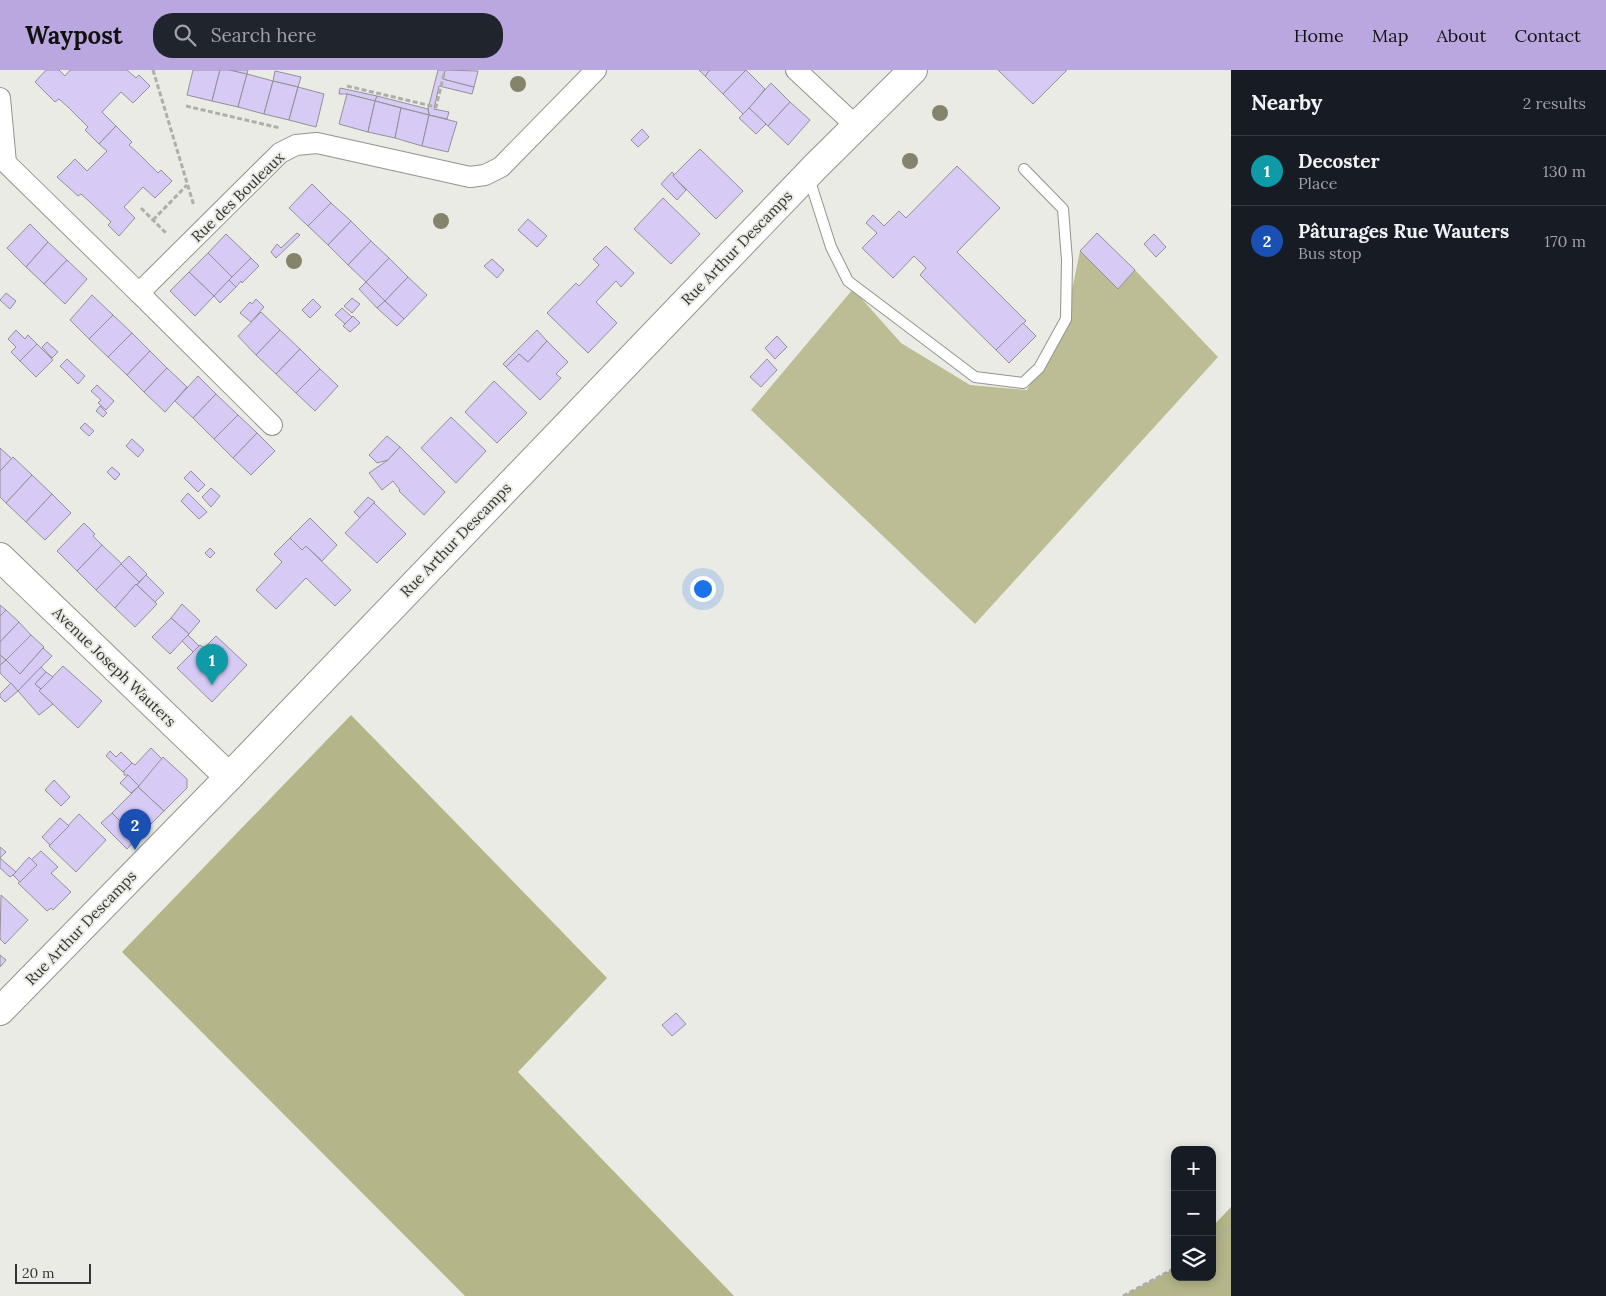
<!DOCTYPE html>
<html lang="en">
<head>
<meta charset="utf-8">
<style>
  body { margin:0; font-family:Lora,serif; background:#20242c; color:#f1f3f6 }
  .controls { position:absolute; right:15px; bottom:15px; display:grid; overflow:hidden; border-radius:10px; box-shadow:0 2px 12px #0003 }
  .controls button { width:45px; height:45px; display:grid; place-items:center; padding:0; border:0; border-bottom:1px solid #363941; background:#171b24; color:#f1f3f6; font:25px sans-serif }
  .scale { position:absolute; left:15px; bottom:12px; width:76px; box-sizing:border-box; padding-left:5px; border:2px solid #343432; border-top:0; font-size:14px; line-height:18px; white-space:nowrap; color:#343432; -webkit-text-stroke:4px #ebebe5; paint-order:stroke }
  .you { position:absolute; left:702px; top:518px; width:18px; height:18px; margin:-12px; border:4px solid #fff; border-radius:50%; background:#1a73e8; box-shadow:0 0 0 8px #1a73e833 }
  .badge { display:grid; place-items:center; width:32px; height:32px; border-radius:50%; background:#bba7df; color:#fff; font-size:16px; font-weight:700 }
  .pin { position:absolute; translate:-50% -41px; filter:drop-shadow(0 1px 2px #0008) }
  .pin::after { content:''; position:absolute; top:26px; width:18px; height:15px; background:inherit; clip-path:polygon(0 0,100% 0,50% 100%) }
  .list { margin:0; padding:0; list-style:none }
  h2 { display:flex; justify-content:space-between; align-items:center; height:65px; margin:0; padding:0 20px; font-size:21px }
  h2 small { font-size:16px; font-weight:400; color:#9ea1a6 }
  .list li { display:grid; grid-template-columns:32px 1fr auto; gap:15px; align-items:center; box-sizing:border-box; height:70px; padding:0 20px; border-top:1px solid #363941 }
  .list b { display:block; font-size:19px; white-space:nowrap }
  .list p { margin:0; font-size:16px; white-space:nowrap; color:#9ea1a6 }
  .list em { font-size:16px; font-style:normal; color:#9ea1a6 }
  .icon { flex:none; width:28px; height:28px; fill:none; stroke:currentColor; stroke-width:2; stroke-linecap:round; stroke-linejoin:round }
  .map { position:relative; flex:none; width:1231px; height:1226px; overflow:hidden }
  header { display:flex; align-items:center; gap:30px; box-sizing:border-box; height:70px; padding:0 25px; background:#bba7df; color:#111 }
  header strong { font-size:24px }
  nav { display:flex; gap:28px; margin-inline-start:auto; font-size:18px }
  .search { width:350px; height:45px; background:#20242c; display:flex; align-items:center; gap:12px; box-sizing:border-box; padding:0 18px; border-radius:20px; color:#9ea1a6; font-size:19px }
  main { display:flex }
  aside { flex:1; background:#171b24 }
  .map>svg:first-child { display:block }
  .green { fill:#bcbd94 }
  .forest { fill:#b4b589 }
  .building { fill:#d7cbf6; stroke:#929096 }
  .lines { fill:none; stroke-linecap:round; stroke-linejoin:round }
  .lane-casing { stroke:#94948e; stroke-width:12 }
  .street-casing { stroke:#94948e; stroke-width:22 }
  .secondary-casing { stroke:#94948e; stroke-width:30 }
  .path { stroke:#afafaa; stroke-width:3; stroke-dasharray:5 2.5; stroke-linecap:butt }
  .lane { stroke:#fff; stroke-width:10 }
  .street { stroke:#fff; stroke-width:20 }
  .secondary { stroke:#fff; stroke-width:28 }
  .tree { fill:#84846d }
  .labels { text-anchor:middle; stroke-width:4; stroke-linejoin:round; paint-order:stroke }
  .street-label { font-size:15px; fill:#343432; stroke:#ebebe5 }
</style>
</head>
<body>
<header>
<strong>Waypost</strong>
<div class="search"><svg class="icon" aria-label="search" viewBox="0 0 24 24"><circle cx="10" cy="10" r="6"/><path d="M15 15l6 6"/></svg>Search here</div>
<nav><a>Home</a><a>Map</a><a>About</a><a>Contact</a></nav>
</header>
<main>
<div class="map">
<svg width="1231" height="1226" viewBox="0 0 1231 1226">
  <rect width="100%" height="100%" fill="#ebebe5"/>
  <polygon class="green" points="1080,181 1118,218 1135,200 1218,287 975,554 751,340 853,219 901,273 970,315 1027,320 1066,249"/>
  <g class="forest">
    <polygon points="351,645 607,908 518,1002 734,1226 465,1226 122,882"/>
    <polygon points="1231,1137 1231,1226 1123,1226 1175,1198 1175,1207 1212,1207 1212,1157"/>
  </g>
  <g class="building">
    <polygon points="46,0 59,0 65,6 70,0 127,0 136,8 139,5 150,16 133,33 121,22 102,42 116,56 99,74 85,60 88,57 69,38 59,29 55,32 35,12"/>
    <polygon points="193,0 220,0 212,31 187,25"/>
    <polygon points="220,0 230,0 247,4 238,37 212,31"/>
    <polygon points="230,0 248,0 247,4"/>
    <polygon points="438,0 445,0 443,9 474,17 472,24 439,16 434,39 449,42 447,49 429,45 428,39"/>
    <polygon points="445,0 478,1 474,17 443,9"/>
    <polygon points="699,0 710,0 705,6"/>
    <polygon points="710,0 746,0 723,24 705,6"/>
    <polygon points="746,0 765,19 744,45 723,24"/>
    <polygon points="998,0 1067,0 1033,34"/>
    <polygon points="275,1 301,7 298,17 273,11"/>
    <polygon points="247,4 273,11 264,44 238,37"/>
    <polygon points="273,11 298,17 289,50 264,44"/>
    <polygon points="771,13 790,32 768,56 749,38"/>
    <polygon points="298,17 324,24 316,57 289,50"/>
    <polygon points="340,18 377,26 375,31 347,24 339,24"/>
    <polygon points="347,24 375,31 368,62 339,54"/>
    <polygon points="377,26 428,39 429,45 375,31"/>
    <polygon points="375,31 401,38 395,68 368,62"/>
    <polygon points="790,32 810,50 788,75 768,56"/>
    <polygon points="401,38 429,45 422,76 395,68"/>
    <polygon points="749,38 766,54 756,64 739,48"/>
    <polygon points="429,45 457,52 448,82 422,76"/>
    <polygon points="116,56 132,72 129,75 139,84 158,103 161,100 172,111 155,128 143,117 124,137 135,148 119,166 108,155 111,152 91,133 81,124 78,126 57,107 75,89 87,101 107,81 99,74"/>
    <polygon points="642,59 649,67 638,77 631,70"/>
    <polygon points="700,79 743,121 716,149 673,106"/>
    <polygon points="957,96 1000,138 957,182 1026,251 996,280 920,205 926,198 914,186 893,208 862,178 877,163 866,153 873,145 884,156 899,141 906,148"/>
    <polygon points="672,102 674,104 673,106 686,120 677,130 661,114"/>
    <polygon points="312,114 331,133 308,156 289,138"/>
    <polygon points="663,128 700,164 671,194 634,159"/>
    <polygon points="331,133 351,151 328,175 308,156"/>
    <polygon points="528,149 547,166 537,177 518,160"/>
    <polygon points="351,151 371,171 348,195 328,175"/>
    <polygon points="30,154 48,172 26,197 7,178"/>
    <polygon points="297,163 300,165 276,188 271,182 277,174 281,178"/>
    <polygon points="1097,163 1135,200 1118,219 1080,181"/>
    <polygon points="226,164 251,188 232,207 208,183"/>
    <polygon points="1154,164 1166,177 1156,187 1144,174"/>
    <polygon points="371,171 389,188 366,212 348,195"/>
    <polygon points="48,172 67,190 44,214 26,197"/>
    <polygon points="606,176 634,203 621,217 616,211 596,232 617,253 588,283 547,243 576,213 579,216 599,195 593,189"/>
    <polygon points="208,183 232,207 214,226 189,202"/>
    <polygon points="251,188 259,196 242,213 241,211 236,217 229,210"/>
    <polygon points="389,188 408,207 385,231 366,212"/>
    <polygon points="492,189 504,200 497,208 484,196"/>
    <polygon points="67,190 87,209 65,234 44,214"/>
    <polygon points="189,202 214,226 195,246 170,221"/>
    <polygon points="408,207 427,225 404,249 385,231"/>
    <polygon points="229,210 236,217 220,233 214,226"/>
    <polygon points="366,212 385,231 377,238 359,219"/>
    <polygon points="6,223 16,231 10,239 0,230"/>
    <polygon points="92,225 113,245 89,269 70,250"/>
    <polygon points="352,228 360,234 352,243 344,236"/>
    <polygon points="256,229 264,237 251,252 240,243 250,232 252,234"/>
    <polygon points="313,229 321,237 310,248 302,240"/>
    <polygon points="385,231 404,249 397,256 377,238"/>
    <polygon points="342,238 352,247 345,254 335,245"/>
    <polygon points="261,242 280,260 256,285 238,266"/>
    <polygon points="113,245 132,263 108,287 89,269"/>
    <polygon points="353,246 360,253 350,262 343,256"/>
    <polygon points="1023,253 1036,266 1009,293 996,280"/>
    <polygon points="16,260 25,269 28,265 37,274 20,291 11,282 16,277 8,269"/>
    <polygon points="280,260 300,279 276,304 256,285"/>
    <polygon points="537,260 547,271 528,292 519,284 506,297 503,294"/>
    <polygon points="132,263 150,281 127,305 108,287"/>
    <polygon points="777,266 787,277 775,289 765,278"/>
    <polygon points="547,271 568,292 556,304 561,308 540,330 506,297 519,284 528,292"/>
    <polygon points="47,272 58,282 52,288 42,277"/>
    <polygon points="37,274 53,290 36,307 20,291"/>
    <polygon points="300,279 320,299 296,323 276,304"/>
    <polygon points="150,281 167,298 144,322 127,305"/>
    <polygon points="67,289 85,306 78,314 60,296"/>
    <polygon points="767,289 777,300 761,317 750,307"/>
    <polygon points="167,298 187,317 165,342 144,322"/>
    <polygon points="320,299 338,316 315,341 296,323"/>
    <polygon points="198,306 216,324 193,348 175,331"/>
    <polygon points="494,311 527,343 497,373 465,342"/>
    <polygon points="97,315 114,331 106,340 98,333 101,330 91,321"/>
    <polygon points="216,324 238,345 214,369 193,348"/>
    <polygon points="100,336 107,343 103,347 96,341"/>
    <polygon points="238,345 257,363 233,388 214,369"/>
    <polygon points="451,347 486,381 456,413 421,378"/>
    <polygon points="85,353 94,361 89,366 80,358"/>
    <polygon points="257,363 275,381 251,405 233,388"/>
    <polygon points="387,366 400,377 388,390 377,393 369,385"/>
    <polygon points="132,369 144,380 138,387 126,376"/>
    <polygon points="400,377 445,422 424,445 399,421 400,420 393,411 382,420 369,403 388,390"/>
    <polygon points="0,378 12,389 0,401"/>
    <polygon points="13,387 32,405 6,433 0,427 0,401"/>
    <polygon points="112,397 120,404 115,410 107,402"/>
    <polygon points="191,401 205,415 198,422 184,408"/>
    <polygon points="32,405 52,424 26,452 6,433"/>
    <polygon points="211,418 220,426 211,437 202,427"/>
    <polygon points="188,423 207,442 199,449 181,431"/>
    <polygon points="52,424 71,443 45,470 26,452"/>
    <polygon points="368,427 375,432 360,448 354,442"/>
    <polygon points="374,433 406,464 377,493 345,463"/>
    <polygon points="310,448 337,475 322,491 306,476 302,480 290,468"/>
    <polygon points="84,453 95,464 93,466 102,475 77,501 57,481"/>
    <polygon points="290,468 302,480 306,476 351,520 335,536 306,508 276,539 256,520 282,492 274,484"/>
    <polygon points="102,475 122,494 96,520 77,501"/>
    <polygon points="210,478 215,483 210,488 205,483"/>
    <polygon points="129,486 147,504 139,512 121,494"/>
    <polygon points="121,494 139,512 137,515 136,514 115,538 96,520"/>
    <polygon points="146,505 164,523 155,532 137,515"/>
    <polygon points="136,514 157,534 135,557 115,538"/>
    <polygon points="182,534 200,551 189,564 171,548"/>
    <polygon points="0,535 6,540 0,546"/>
    <polygon points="6,540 19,552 0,572 0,546"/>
    <polygon points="171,548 189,564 170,584 152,567"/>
    <polygon points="19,552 31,565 6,590 0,585 0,572"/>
    <polygon points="31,565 44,577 20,604 6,590"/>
    <polygon points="188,565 199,576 193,582 182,571"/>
    <polygon points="216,566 247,595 212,632 177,598 200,575 204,578"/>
    <polygon points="43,578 52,586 18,621 0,603 0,595 6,590 20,604"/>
    <polygon points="0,585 6,590 0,595"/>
    <polygon points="63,596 102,631 78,658 39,621"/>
    <polygon points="41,597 46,602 35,614 41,619 39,621 53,634 39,645 18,621"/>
    <polygon points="46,602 53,607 41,619 35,614"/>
    <polygon points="11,613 18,621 5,632 0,627 0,624"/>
    <polygon points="151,678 162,689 139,716 128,705 124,705 124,701 132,693 135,695"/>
    <polygon points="110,681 116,687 121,682 132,693 123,702 106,686"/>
    <polygon points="163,687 187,709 187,718 164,741 138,717"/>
    <polygon points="128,705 139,716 131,723 120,713"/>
    <polygon points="54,710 70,727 61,736 45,720"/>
    <polygon points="138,717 164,741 137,768 112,743"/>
    <polygon points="112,743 137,768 127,779 101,753"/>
    <polygon points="79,744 106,770 76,802 49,776"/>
    <polygon points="60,748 69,756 50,775 42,767"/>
    <polygon points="0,777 6,782 0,788"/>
    <polygon points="41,781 58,797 51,803 71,822 53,840 51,838 47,841 18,813 37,795 31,790"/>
    <polygon points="29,787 37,795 20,812 13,805"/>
    <polygon points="0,788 16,802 13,805 10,807 0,798"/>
    <polygon points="1,825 28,850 5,874 0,869"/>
    <polygon points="0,885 6,890 0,897"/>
    <polygon points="676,943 686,954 672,966 662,955"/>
  </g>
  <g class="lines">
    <g class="lane-casing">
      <polyline id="lane" points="809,108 831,177 848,211 975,307 1023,313 1039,298 1066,249 1067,190 1063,139 1024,99"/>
    </g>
    <g class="street-casing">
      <g id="street">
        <polyline points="796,0 856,56"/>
        <polyline points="0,28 6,93 139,223 280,83 296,75 317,73 470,107 485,105 501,97 596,0"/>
        <polyline points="139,223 272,355"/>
      </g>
    </g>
    <g class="secondary-casing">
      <g id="secondary">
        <polyline points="0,487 229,707"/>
        <polyline points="0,941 229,707 816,96 913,0"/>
      </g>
    </g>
    <g class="path">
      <polyline points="153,0 194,136"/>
      <polyline points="347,16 436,37 445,0"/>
      <polyline points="186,36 280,58"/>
      <polyline points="141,138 167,164"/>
      <polyline points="153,150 187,115"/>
      <polyline points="1212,1171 1231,1157"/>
      <polyline points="1123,1226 1175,1198"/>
    </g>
    <use href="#lane" class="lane"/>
    <use href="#street" class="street"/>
    <use href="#secondary" class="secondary"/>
  </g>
  <g class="tree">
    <circle cx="518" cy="14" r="8"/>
    <circle cx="940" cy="43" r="8"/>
    <circle cx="910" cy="91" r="8"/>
    <circle cx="441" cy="151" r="8"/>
    <circle cx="294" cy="191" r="8"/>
  </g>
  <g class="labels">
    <g class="street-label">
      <text transform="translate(238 127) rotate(-44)" y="5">Rue des Bouleaux</text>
      <text transform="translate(737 178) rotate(-46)" y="5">Rue Arthur Descamps</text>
      <text transform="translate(456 470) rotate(-46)" y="5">Rue Arthur Descamps</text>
      <text transform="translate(114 597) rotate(44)" y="5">Avenue Joseph Wauters</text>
      <text transform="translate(81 858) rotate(-46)" y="5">Rue Arthur Descamps</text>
    </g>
  </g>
</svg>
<div class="controls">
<button>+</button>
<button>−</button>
<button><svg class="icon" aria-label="layers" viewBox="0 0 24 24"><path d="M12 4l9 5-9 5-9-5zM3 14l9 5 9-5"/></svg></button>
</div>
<div class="scale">20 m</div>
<div class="you"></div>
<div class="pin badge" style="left:212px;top:615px;background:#0f9aa8">1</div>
<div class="pin badge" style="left:135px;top:780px;background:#1a4fb4">2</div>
</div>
<aside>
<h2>Nearby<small>2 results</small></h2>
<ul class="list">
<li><span class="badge" style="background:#0f9aa8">1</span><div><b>Decoster</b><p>Place</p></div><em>130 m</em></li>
<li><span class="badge" style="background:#1a4fb4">2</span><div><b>Pâturages Rue Wauters</b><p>Bus stop</p></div><em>170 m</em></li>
</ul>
</aside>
</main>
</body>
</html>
